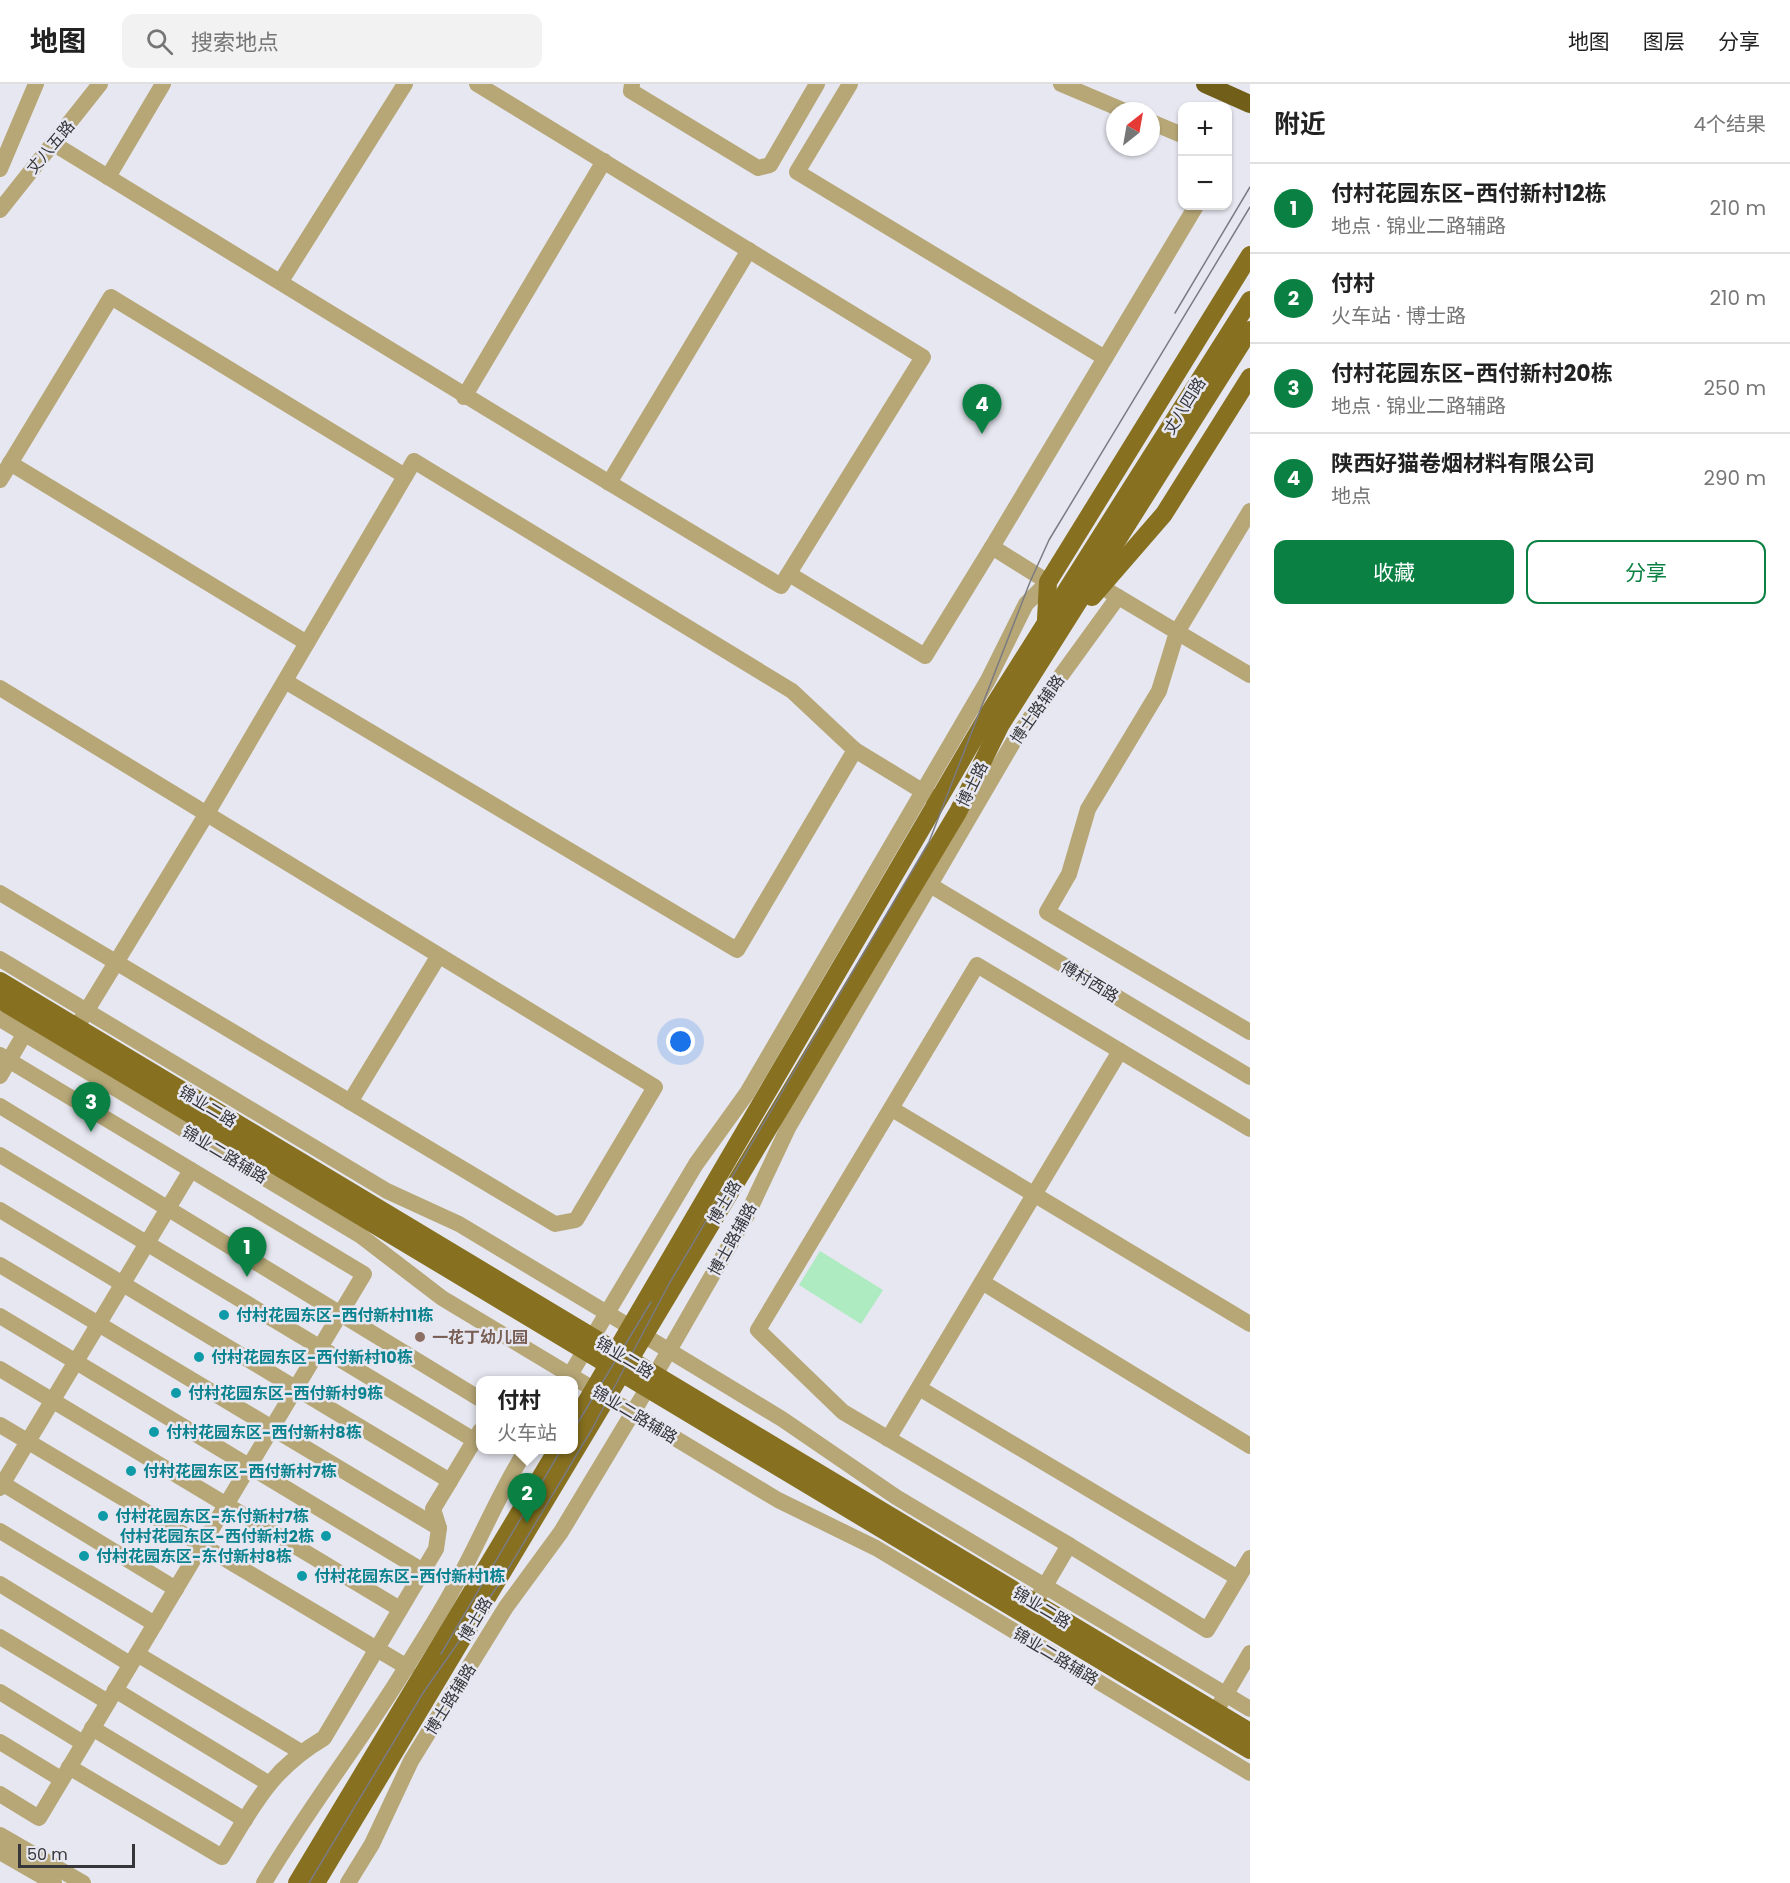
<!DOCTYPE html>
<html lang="zh">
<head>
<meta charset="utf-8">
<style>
  body { margin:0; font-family:Poppins,"Noto Sans SC",sans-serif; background:#f2f2f2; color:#222 }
  .controls { position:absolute; right:18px; top:18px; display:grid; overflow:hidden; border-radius:12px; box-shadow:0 2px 4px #0004 }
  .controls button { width:54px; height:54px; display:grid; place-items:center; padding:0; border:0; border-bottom:2px solid #e0e0e0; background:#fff; color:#222; font:30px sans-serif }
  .compass { position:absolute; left:1106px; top:18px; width:54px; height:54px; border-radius:50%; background:#fff; box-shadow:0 2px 4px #0004; rotate:31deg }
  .scale { position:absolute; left:18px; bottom:15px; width:117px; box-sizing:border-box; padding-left:6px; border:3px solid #36363a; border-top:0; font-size:16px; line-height:21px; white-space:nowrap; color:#36363a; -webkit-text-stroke:4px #e6e7f0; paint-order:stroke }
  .you { position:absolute; left:681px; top:958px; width:21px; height:21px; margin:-15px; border:4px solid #fff; border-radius:50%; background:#1a73e8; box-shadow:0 0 0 9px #1a73e833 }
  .badge { display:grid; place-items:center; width:39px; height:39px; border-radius:50%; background:#0b8043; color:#fff; font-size:20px; font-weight:700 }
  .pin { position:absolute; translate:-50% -50px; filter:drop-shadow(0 2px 3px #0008) }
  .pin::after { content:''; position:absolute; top:32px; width:21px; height:18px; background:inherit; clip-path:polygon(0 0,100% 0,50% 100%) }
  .popup { position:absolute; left:476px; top:1292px; width:102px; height:78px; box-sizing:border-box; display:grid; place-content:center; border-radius:12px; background:#fff; filter:drop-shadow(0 2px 4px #0005); font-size:20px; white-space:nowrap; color:#767676 }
  .popup b { font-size:22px; color:#222 }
  .popup::after { content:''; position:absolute; left:50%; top:100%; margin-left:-12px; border:12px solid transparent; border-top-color:#fff }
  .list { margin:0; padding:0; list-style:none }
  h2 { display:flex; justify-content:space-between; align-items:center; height:78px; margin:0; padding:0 24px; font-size:26px }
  h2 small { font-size:20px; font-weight:400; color:#767676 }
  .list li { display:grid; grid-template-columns:39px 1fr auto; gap:18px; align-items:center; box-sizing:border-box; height:90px; padding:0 24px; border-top:2px solid #e0e0e0 }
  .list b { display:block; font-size:22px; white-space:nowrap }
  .list p { margin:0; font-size:20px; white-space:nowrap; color:#767676 }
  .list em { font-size:20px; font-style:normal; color:#767676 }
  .actions { display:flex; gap:12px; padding:18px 24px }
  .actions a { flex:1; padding:14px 0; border:2px solid #0b8043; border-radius:12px; text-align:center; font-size:21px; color:#0b8043 }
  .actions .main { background:#0b8043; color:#fff }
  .icon { flex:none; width:33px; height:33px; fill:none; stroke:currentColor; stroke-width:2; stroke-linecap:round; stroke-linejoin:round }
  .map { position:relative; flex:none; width:1250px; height:1799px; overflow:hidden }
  header { display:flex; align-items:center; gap:36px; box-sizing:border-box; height:84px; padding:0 30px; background:#fff; border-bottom:2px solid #e0e0e0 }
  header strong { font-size:28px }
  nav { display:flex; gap:33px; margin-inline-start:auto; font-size:21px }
  .search { width:420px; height:54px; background:#f2f2f2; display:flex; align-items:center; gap:15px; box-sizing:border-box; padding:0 21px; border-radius:12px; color:#767676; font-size:22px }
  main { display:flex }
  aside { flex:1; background:#fff }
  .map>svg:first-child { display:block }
  .green { fill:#aeebc1 }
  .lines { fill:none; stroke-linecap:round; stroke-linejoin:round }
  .minor { stroke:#b7a777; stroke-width:16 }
  .major { stroke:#87701f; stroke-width:18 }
  .highway { stroke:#715e18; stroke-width:18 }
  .tram { stroke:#7b7b81; stroke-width:1.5 }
  .culture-dot { fill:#0f9aa8; stroke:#e6e7f0; stroke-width:2 }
  .education-dot { fill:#8d6e63; stroke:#e6e7f0; stroke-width:2 }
  .labels { text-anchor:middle; stroke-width:5; stroke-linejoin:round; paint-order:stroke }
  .street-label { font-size:16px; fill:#36363a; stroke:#e6e7f0 }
  .culture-label { font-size:16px; font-weight:bold; fill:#0d838f; stroke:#e6e7f0; text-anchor:start }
  .education-label { font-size:16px; font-weight:bold; fill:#785e54; stroke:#e6e7f0; text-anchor:start }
</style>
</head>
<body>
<header>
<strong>地图</strong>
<div class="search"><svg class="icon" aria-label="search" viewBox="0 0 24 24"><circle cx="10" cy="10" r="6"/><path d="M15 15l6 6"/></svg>搜索地点</div>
<nav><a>地图</a><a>图层</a><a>分享</a></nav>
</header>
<main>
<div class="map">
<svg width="1250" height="1799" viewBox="0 0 1250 1799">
  <rect width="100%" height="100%" fill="#e6e7f0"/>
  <polygon class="green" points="820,1167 883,1206 861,1240 799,1201"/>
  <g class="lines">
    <g class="minor">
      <polyline points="632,0 631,7 758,84 770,81 817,0"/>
      <polyline points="850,0 797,88 1105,274"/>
      <polyline points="1061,0 1125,27"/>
      <polyline points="1151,38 1182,51"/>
      <path d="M54 60C296 208 538 357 781 502L923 273 477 0"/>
      <polyline points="0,85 36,0"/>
      <polyline points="108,93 163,0"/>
      <polyline points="0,126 100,0"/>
      <polyline points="281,197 405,0"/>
      <polyline points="464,313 604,77"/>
      <polyline points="10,379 307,559"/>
      <polyline points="0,396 111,213 405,392"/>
      <polyline points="609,399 749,166"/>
      <polyline points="1250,427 1177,548 1250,591"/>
      <polyline points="789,490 925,572 992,463"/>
      <polyline points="1110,508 1177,548 1159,607 1088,725 1069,790 1047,828 1250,948"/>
      <polyline points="285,597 737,866 855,666"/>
      <polyline points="0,604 655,1003 576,1136 555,1140 0,809"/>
      <polyline points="930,801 1250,993"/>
      <polyline points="0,875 387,1107 459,1140 607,1229 782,1335 896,1413 1250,1625"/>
      <polyline points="0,935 361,1152 442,1214 540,1273 778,1416 876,1464 1250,1689"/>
      <polyline points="81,936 206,731 414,377 792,607 855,666 932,713"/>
      <polyline points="0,971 364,1190 39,1734 0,1710"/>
      <polyline points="0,992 29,942"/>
      <polyline points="350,1018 438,873"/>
      <polyline points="0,1022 480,1315"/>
      <polyline points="892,1025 1250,1240"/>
      <polyline points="0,1071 474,1356"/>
      <polyline points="0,1126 450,1397 480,1347"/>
      <polyline points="0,1181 439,1444"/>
      <polyline points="982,1198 1250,1362"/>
      <polyline points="0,1232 423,1487"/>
      <polyline points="0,1285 400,1525"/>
      <polyline points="567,1296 696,1080 747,1009 988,596 1026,520 1048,498 992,463 1196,122"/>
      <polyline points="919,1304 1238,1494"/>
      <polyline points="0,1341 407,1583"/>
      <polyline points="888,1355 1120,967"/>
      <polyline points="0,1398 176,1505"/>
      <polyline points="0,1404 191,1086"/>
      <polyline points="0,1447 155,1540"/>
      <polyline points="1069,1461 1207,1546 1250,1474"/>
      <polyline points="0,1500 130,1580"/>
      <polyline points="1039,1512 1069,1461 843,1328 758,1246 977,881 1250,1045"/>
      <polyline points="0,1553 108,1618"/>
      <polyline points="137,1570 301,1668"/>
      <polyline points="115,1606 268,1699"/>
      <polyline points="0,1608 83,1659"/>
      <polyline points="1220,1620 1250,1569"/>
      <polyline points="92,1644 245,1736"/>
      <polyline points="0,1658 61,1695"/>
      <path d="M69 1683 222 1773C254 1721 270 1686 324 1654L436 1465 439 1444 433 1425 450 1397"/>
      <polyline points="0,1751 83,1799"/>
      <polyline points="0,1768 54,1799"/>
      <path d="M264 1799C308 1724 362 1656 407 1582 422 1557 438 1533 452 1507 478 1461 498 1411 526 1366"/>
      <polyline points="348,1799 372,1760 411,1677 506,1523 561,1448 647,1305 748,1129 788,1044 1015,655 1118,513"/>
    </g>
    <g class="major">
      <polyline points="1092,513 1164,430 1250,293"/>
      <polyline points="1046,535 1048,498 1250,171"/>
      <polyline points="0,897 1250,1648"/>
      <polyline points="0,916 1250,1666"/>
      <polyline points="574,1339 992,624 1250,216"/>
      <polyline points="297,1799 557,1366"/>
      <polyline points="316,1799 958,728 1000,642 1250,246"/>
    </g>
    <polyline class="highway" points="1205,0 1250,20"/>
    <g class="tram">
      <polyline points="1175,229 1250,103"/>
      <polyline points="574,1345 651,1218"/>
      <polyline points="441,1570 561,1366"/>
      <polyline points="309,1799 423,1609 499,1500 592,1345 669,1200 929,758 1030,498 1049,456 1250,123"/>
    </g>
  </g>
  <g class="culture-dot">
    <circle cx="224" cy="1231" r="6"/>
    <circle cx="199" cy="1273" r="6"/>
    <circle cx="176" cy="1309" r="6"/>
    <circle cx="154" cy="1348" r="6"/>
    <circle cx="131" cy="1387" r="6"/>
    <circle cx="103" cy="1432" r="6"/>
    <circle cx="326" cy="1452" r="6"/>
    <circle cx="84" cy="1472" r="6"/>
    <circle cx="302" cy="1492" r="6"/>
  </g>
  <circle class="education-dot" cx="420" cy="1253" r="6"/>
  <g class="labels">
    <g class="street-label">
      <text transform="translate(50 63) rotate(-50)" y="6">丈八五路</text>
      <text transform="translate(1184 322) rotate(-58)" y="6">丈八四路</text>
      <text transform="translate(1037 625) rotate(-55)" y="6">博士路辅路</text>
      <text transform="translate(972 700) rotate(-64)" y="6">博士路</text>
      <text transform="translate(1090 897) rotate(31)" y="6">傅村西路</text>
      <text transform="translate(208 1022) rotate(31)" y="6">锦业二路</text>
      <text transform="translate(225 1070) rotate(31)" y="6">锦业二路辅路</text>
      <text transform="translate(724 1118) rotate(-59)" y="6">博士路</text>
      <text transform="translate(732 1155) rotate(-61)" y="6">博士路辅路</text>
      <text transform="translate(625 1273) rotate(31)" y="6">锦业二路</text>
      <text transform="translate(635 1330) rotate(31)" y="6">锦业二路辅路</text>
      <text transform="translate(1042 1523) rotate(31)" y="6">锦业二路</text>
      <text transform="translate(475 1535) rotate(-59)" y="6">博士路</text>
      <text transform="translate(1056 1572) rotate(31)" y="6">锦业二路辅路</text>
      <text transform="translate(450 1615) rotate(-58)" y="6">博士路辅路</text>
    </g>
    <g class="culture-label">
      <text x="236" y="1237">付村花园东区-西付新村11栋</text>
      <text x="211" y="1279">付村花园东区-西付新村10栋</text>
      <text x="188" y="1315">付村花园东区-西付新村9栋</text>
      <text x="166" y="1354">付村花园东区-西付新村8栋</text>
      <text x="143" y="1393">付村花园东区-西付新村7栋</text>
      <text x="115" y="1438">付村花园东区-东付新村7栋</text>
      <text x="314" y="1458" text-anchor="end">付村花园东区-西付新村2栋</text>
      <text x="96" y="1478">付村花园东区-东付新村8栋</text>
      <text x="314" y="1498">付村花园东区-西付新村1栋</text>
    </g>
    <g class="education-label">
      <text x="432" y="1259">一花丁幼儿园</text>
    </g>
  </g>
</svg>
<div class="controls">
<button>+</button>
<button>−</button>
</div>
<svg class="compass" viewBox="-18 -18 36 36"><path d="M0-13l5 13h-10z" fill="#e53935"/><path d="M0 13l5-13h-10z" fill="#767676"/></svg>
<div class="scale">50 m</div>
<div class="you"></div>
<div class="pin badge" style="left:247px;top:1193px">1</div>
<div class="pin badge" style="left:527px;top:1439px">2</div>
<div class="popup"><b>付村</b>火车站</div>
<div class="pin badge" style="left:91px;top:1048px">3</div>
<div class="pin badge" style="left:982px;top:350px">4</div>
</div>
<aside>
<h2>附近<small>4个结果</small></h2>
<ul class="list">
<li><span class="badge">1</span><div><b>付村花园东区-西付新村12栋</b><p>地点 · 锦业二路辅路</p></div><em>210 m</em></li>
<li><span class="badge">2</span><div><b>付村</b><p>火车站 · 博士路</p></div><em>210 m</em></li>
<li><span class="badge">3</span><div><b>付村花园东区-西付新村20栋</b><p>地点 · 锦业二路辅路</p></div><em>250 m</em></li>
<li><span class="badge">4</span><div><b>陕西好猫卷烟材料有限公司</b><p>地点</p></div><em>290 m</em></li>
</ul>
<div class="actions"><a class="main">收藏</a><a>分享</a></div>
</aside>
</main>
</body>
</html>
